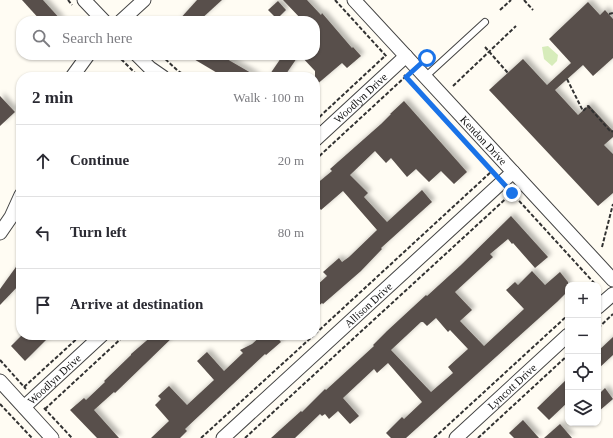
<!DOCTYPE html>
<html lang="en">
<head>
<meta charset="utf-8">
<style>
  body { margin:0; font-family:Georgia,serif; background:#f7f7f7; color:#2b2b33 }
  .controls { position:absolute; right:12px; bottom:12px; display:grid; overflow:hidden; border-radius:8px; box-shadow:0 1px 3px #0004 }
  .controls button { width:36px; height:36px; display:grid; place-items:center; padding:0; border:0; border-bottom:1px solid #e1e1e2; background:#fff; color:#2b2b33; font:20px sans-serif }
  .stop { position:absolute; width:12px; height:12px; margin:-9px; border:3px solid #1a73e8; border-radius:50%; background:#fff }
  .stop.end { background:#1a73e8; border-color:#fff; box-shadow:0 1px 4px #0008 }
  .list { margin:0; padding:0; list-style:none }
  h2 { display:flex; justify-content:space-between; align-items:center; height:52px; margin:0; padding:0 16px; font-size:17px }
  h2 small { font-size:13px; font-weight:400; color:#7c7c81 }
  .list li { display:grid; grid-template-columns:26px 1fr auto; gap:12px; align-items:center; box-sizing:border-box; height:72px; padding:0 16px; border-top:1px solid #e1e1e2 }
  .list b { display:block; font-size:15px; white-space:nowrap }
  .list em { font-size:13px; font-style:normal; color:#7c7c81 }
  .icon { flex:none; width:22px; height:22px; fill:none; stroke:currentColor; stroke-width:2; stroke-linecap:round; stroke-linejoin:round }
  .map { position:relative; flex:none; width:613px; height:438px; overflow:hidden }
  .search { position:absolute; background:#fff; box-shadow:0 1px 3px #0004; left:16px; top:16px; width:304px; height:44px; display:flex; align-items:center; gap:10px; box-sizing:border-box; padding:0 14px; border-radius:16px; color:#7c7c81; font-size:15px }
  .panel { position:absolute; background:#fff; box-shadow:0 1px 3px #0004; left:16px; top:72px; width:304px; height:268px; border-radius:16px }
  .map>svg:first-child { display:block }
  .park { fill:#d7ecba }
  .building { fill:#59504b; fill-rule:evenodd; filter:url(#shadow) }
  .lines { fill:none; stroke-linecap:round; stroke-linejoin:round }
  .service-casing { stroke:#434343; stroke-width:8 }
  .minor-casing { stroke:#434343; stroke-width:15 }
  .path { stroke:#323232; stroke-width:2; stroke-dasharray:4 2; stroke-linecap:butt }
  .service { stroke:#fff; stroke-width:6 }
  .minor { stroke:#fff; stroke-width:13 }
  .route { stroke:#1a73e8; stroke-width:5 }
  .labels { text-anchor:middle; stroke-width:4; stroke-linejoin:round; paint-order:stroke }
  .street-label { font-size:11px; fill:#101010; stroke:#fff }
</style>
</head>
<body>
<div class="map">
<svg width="613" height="438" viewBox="0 0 613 438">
  <defs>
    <filter id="shadow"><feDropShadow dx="3.5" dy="-3.5" stdDeviation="2" flood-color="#0004"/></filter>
  </defs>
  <rect width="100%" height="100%" fill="#fffcf3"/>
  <polygon class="park" points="548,46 558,55 557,61 552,66 544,59 542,47"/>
  <g class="building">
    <polygon points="22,0 43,0 62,21 41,21"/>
    <polygon points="197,0 222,0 199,21 178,21"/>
    <polygon points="283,0 307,0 321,15 322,13 352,48 353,47 361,56 347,68 342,63 315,86 315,71 300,55 315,55 315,21 303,21"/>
    <polygon points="278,1 286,10 277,19 268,10"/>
    <polygon points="588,2 600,15 605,10 613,19 613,58 593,76 583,65 555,90 578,115 589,105 613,131 613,137 604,145 613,154 613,193 598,206 489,90 523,59 547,85 571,63 549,39"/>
    <polygon points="187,55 220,55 258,77 224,77"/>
    <polygon points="283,55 299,55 284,77 268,77"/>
    <polygon points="0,96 15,112 0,126"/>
    <polygon points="404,101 467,172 454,184 441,171 429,182 416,169 407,177 391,158 386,163 375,151 350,175 368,193 364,197 387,222 422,190 432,202 381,248 382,249 361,271 323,304 322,303 315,309 315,287 327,276 323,272 339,258 342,262 349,257 377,230 343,191 321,210 315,203 315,185 332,171 330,169 381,124 391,114 390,114"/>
    <path d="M511 216 548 257 535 268 513 243 512 244 508 239 490 254 493 257 455 292 472 310 460 321 484 346 524 309 506 290 515 282 518 285 532 271 545 285 560 272 568 282V291L557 302 406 438H391L386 433 402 417 404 419 422 402 388 363 377 373 374 369 343 398 359 416 350 424 338 411 329 419 325 414 322 416 320 414 295 438H271L301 411 302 412 325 389 326 390 374 346 373 345 387 331 426 295 427 296 461 265ZM436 318 448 332 450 330 468 349 448 367 453 373 431 392 391 350 421 322H423L427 326Z"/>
    <polygon points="21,260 21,283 0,305 0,289"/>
    <polygon points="22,335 51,335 25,361 11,346"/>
    <polygon points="153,335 175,335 115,393 114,392 94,410 119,438 97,438 70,410 84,398 86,400 105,382 104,381 131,355 131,354"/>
    <polygon points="262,335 275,335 281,342 266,355 265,354 185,429 187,431 180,438 151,438 169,421 155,405 161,399 158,396 169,386 187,405 214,380 197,361 207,352 224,371 243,353 240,350 252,344"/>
    <polygon points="613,337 613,355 598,369 598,351"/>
    <polygon points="568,378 568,402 549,420 537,408"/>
    <polygon points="605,388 613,399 598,412 598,395"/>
    <polygon points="523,420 539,438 514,438 509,433"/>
    <polygon points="560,424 572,438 544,438"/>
  </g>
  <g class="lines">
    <g class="service-casing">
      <polyline id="service" points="425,77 485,22"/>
    </g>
    <g class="minor-casing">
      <g id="minor">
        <polyline points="84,0 104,21"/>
        <path id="s1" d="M354 0 613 280"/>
        <polyline points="121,21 144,0"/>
        <polyline points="137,55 150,68 163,77"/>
        <polyline points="72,77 88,55"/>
        <path id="s2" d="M315 140 406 56"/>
        <polyline points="0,233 11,217 21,195"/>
        <polyline points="598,307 613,294"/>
        <polyline points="0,381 52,438"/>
        <path id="s3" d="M24 407 102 335"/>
        <path id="s4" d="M223 438 513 172"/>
        <path id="s5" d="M456 438 568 335"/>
      </g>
    </g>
    <g class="path">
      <polyline points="68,0 72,5"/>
      <polyline points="335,0 387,57"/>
      <polyline points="524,0 533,10"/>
      <polyline points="500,10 511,0"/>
      <polyline points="609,14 613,13"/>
      <polyline points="485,47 508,73"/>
      <polyline points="117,55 139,77"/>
      <polyline points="161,55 178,71 188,77"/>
      <polyline points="404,75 494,174"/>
      <polyline points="567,79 583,111 588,106 611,132 613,131"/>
      <polyline points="453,86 516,26"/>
      <polyline points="315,121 386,55"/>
      <polyline points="315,160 405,77"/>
      <polyline points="511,192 596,285"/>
      <polyline points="602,247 613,204"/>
      <polyline points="598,328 613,314"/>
      <polyline points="315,334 492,171"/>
      <polyline points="0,360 26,389"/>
      <polyline points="24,387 81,335"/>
      <polyline points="0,404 32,438"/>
      <polyline points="44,408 72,438"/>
      <polyline points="45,409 125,335"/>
      <polyline points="201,438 314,335"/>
      <polyline points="245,438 512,193"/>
      <polyline points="434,438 568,315"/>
      <polyline points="478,438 568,355"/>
    </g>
    <use href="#service" class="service"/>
    <use href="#minor" class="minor"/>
  </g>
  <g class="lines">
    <polyline class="route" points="427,58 406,77 512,193"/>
  </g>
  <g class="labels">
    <g class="street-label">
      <text dy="4" stroke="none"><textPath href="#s2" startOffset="62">Woodlyn Drive</textPath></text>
      <text dy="4" stroke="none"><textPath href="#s1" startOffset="191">Kendon Drive</textPath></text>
      <text dy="4" stroke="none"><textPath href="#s4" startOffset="197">Allison Drive</textPath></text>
      <text dy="4" stroke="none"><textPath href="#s3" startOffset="41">Woodlyn Drive</textPath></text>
      <text dy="4" stroke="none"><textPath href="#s5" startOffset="76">Lyncott Drive</textPath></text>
    </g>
  </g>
</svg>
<div class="controls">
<button>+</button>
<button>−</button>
<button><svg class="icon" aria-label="locate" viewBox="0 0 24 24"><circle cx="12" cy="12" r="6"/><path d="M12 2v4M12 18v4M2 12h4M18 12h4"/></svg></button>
<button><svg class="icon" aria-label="layers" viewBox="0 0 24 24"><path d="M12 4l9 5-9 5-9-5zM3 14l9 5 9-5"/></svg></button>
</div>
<div class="stop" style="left:427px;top:58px"></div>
<div class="stop end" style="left:512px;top:193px"></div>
<div class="search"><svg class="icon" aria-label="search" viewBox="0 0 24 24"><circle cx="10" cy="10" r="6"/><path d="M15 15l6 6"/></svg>Search here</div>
<section class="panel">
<h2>2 min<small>Walk · 100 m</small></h2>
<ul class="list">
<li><svg class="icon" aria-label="ahead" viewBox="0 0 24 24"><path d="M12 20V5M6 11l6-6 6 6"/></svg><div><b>Continue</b></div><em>20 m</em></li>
<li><svg class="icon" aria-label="left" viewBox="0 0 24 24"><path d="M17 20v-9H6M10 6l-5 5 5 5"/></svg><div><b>Turn left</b></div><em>80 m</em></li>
<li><svg class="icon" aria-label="arrive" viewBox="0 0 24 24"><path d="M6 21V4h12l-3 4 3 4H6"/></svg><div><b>Arrive at destination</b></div></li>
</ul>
</section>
</div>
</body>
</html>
